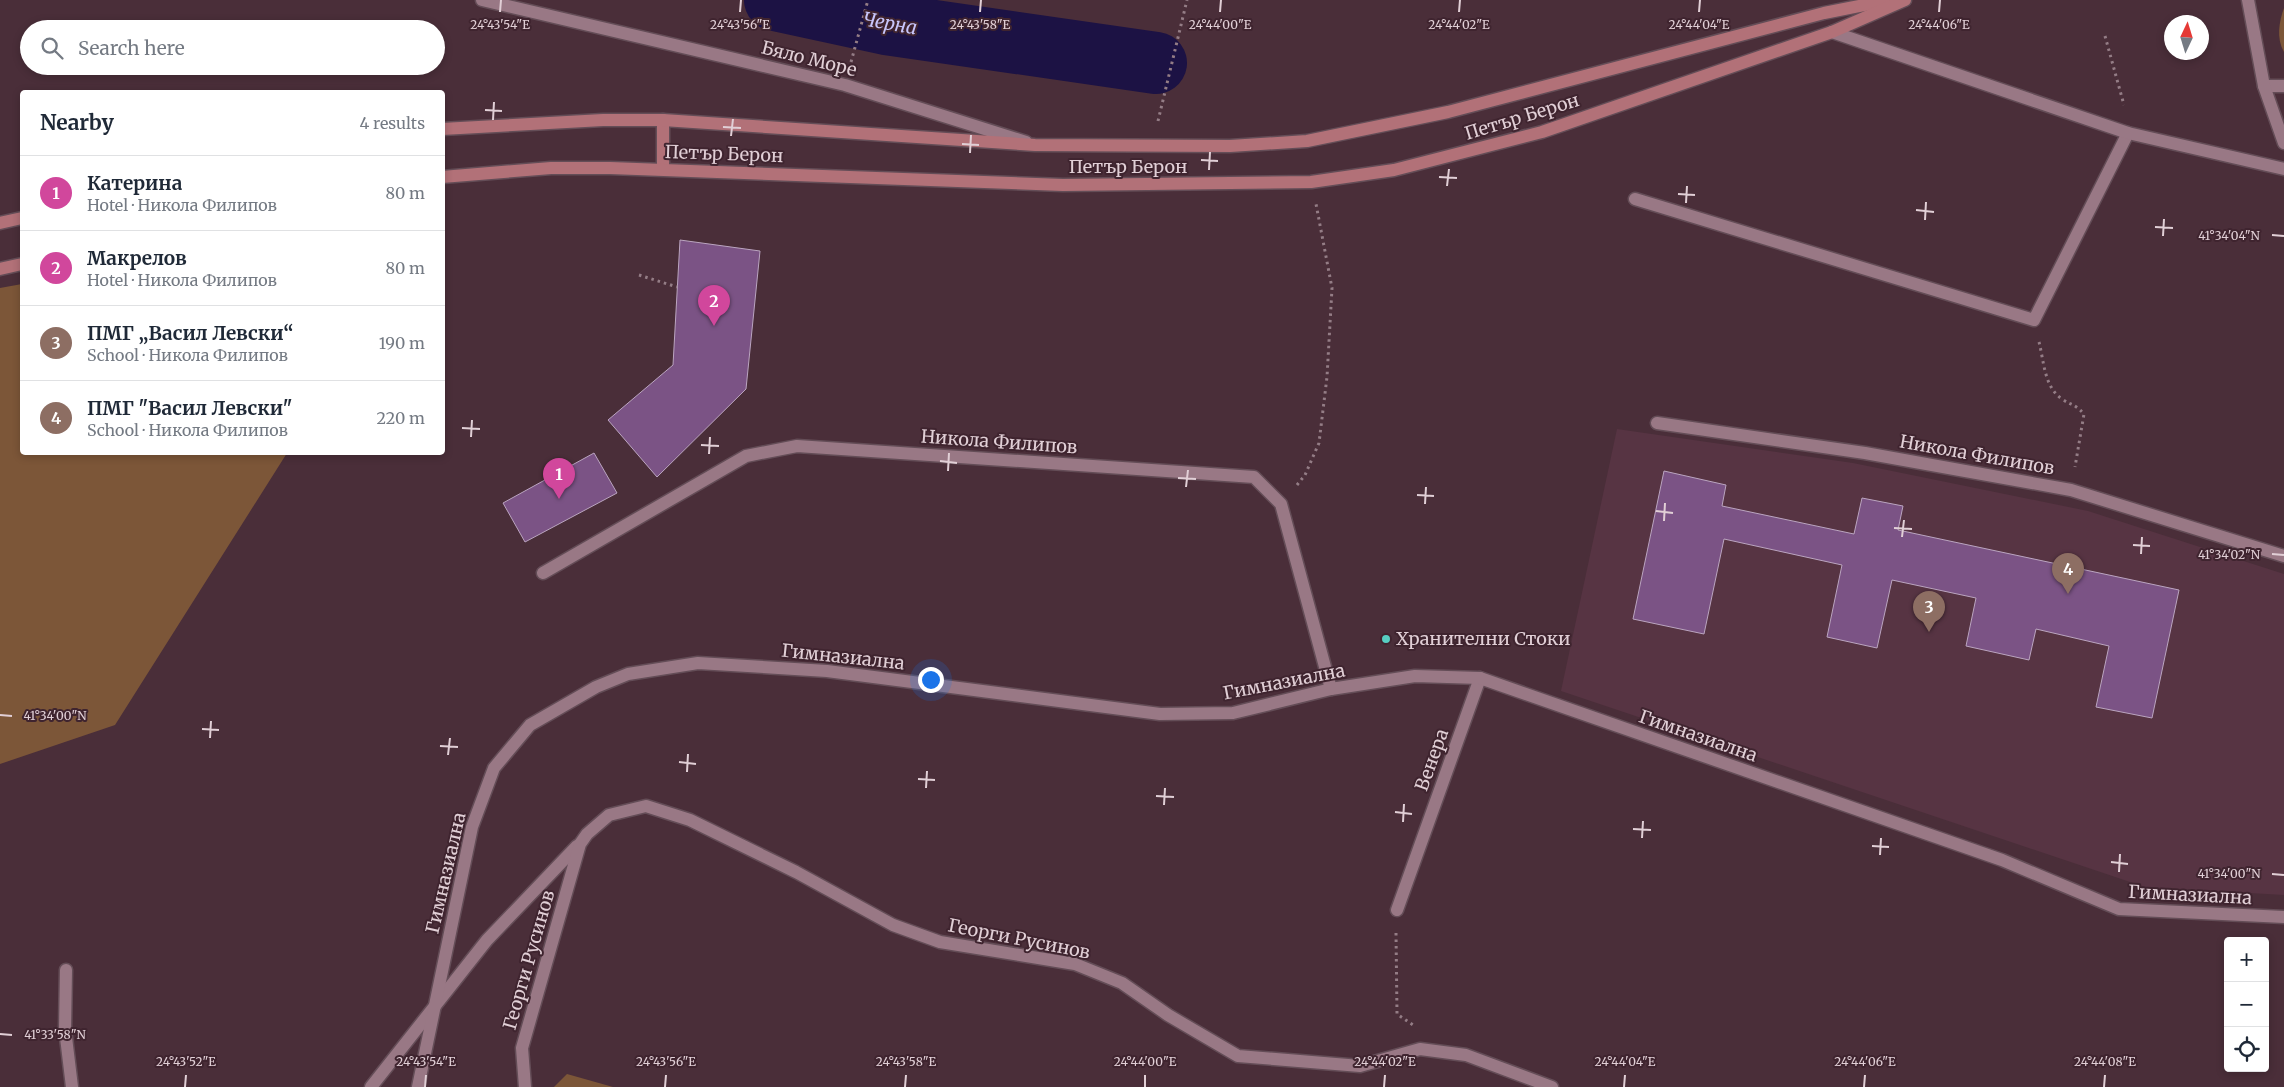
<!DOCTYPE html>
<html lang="en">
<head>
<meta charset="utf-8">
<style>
  body { margin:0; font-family:Merriweather,serif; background:#f2f2f3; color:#1f2937 }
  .controls { position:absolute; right:15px; bottom:15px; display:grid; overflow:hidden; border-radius:5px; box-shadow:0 2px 8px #0003 }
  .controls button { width:45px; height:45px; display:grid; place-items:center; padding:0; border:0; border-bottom:1px solid #e0e1e3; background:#fff; color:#1f2937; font:25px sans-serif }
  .compass { position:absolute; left:2164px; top:15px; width:45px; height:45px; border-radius:50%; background:#fff; box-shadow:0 2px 8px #0003; rotate:4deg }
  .you { position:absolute; left:930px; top:679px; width:18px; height:18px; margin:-12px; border:4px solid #fff; border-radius:50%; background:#1a73e8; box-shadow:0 0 0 8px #1a73e833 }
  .badge { display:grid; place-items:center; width:32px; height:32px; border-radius:50%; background:#387376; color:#fff; font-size:16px; font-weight:700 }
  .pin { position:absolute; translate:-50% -41px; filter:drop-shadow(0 1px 2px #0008) }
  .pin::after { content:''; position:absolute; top:26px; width:18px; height:15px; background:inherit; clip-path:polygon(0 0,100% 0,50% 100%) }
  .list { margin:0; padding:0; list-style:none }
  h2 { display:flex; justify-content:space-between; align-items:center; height:65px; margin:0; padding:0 20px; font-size:21px }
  h2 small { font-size:16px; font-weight:400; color:#747a83 }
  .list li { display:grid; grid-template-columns:32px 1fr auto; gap:15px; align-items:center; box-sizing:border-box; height:75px; padding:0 20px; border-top:1px solid #e0e1e3 }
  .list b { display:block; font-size:19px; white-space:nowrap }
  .list p { margin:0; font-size:16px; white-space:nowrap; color:#747a83 }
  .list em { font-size:16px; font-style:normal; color:#747a83 }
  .icon { flex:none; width:28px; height:28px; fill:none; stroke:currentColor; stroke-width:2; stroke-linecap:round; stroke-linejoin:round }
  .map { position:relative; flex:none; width:2284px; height:1087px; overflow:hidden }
  .search { position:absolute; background:#fff; box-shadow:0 2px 8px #0003; left:20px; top:20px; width:425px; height:55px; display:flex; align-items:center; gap:12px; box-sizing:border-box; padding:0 18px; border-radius:28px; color:#747a83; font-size:19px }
  .panel { position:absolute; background:#fff; box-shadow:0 2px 8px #0003; left:20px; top:90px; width:425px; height:365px; border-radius:5px }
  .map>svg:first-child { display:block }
  .built { fill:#573443 }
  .green { fill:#7c5638 }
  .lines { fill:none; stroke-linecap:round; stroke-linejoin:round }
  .river { stroke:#1c1244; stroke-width:62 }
  .building { fill:#7b5385; stroke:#bba5c0 }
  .service-casing { stroke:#644d57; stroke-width:15 }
  .minor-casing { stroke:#644d57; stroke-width:15 }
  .tertiary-casing { stroke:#644d57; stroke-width:15 }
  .secondary-casing { stroke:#644d57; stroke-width:15 }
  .path { stroke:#947d86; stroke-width:3; stroke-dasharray:2.5 4; stroke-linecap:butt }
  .service { stroke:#997885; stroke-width:12 }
  .minor { stroke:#997885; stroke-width:12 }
  .tertiary { stroke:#997885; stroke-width:12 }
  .secondary { stroke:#b27178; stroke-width:12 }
  .ticks { fill:none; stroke:#e1cfd6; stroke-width:2 }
  .poi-dot { fill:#57cec2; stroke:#3f242f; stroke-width:2 }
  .labels { text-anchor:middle; stroke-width:4; stroke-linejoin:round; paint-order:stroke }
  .street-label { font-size:18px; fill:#e1cfd6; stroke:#3f242f }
  .poi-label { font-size:18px; fill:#e1cfd6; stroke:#3f242f; text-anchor:start }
  .water-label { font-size:19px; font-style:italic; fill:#c8c6fb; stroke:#3f242f }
  .ticks-label { font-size:12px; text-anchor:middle; fill:#e1cfd6; stroke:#3f242f; stroke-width:4; stroke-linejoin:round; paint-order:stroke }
</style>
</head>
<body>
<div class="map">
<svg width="2284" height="1087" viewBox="0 0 2284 1087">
  <rect width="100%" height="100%" fill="#4a2e39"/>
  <polygon class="built" points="1617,429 1853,463 2088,511 2284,574 2284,895 2145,887 1561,691"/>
  <g class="green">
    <path d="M2284 8V52C2276 38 2279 22 2284 8Z"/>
    <polygon points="22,284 22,452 287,453 115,725 0,764 0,288"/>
    <polygon points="567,1074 613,1087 554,1087"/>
  </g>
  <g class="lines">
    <polyline class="river" points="775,0 886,24 1156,63"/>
  </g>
  <g class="building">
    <polygon points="680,240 760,251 746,389 657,477 608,420 673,365"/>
    <polygon points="594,453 617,493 525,542 503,503"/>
    <polygon points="1664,471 1726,485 1722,506 1854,534 1862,498 1903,506 1898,530 2179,590 2152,718 2096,707 2109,646 2036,629 2029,660 1966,646 1976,598 1892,580 1877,648 1827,637 1842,565 1724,539 1704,634 1633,619"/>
  </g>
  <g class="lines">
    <g class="service-casing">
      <g id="service">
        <polyline points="2264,86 2284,86"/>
        <polyline points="1635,199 2034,320 2128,133"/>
      </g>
    </g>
    <g class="minor-casing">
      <g id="minor">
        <polyline points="482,0 845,85 1026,142"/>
        <polyline points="1832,32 2128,133 2284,169"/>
        <polyline points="1657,423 1865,453 2071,490 2284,556"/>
        <polyline points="543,573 746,456 797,446 1254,477 1281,504 1331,689"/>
        <polyline points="1397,910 1480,678"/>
        <polyline points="66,970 65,1029 72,1087"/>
        <polyline points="371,1087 487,940 577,846"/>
        <polyline points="418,1087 472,827 494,768 530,725 596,687 628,674 698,663 827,671 1160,714 1233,713 1331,689 1415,676 1480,678 2002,860 2119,909 2284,917"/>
        <polyline points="525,1087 522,1048 580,844 587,834 609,815 646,806 690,820 796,872 893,925 940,942 1075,964 1122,983 1168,1015 1238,1056 1360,1066 1420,1049 1466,1055 1552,1087"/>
      </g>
    </g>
    <g class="tertiary-casing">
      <polyline id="tertiary" points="2248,0 2264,86 2284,143"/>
    </g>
    <g class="secondary-casing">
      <g id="secondary">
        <polyline points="663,120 663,169"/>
        <polyline points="442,129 603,120 663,120 1035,145 1230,146 1307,141 1448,112 1824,13 1889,0"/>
        <polyline points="442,177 551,168 610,168 1063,185 1311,182 1394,170 1542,132 1832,32 1905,0"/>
        <polyline points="0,223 22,218"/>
        <polyline points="0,269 22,264"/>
      </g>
    </g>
    <g class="path">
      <polyline points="2105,36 2124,105"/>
      <polyline points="851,62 868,0"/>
      <polyline points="1158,121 1187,0"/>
      <polyline points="639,275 677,287"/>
      <path d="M2039 342C2044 361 2044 387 2062 399 2072 406 2074 403 2084 414L2075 467"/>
      <polyline points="1297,485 1305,475 1319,443 1327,377 1332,288 1316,204"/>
      <polyline points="1396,933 1397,1014 1413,1025"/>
    </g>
    <use href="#service" class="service"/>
    <use href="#minor" class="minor"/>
    <use href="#tertiary" class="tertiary"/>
    <use href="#secondary" class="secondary"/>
  </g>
  <path class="ticks" d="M500 12 501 0M740 12 741 0M980 12 981 0M1220 12 1221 0M1459 12 1460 0M1699 12 1700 0M1939 12 1940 0M485 110 502 111M493 120 494 102M723 127 741 128M731 136 733 119M962 144 979 145M970 153 971 135M1201 160 1218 161M1209 170 1210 152M1439 177 1457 178M1447 186 1449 169M1678 194 1695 195M1686 203 1687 186M1916 210 1934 212M1925 220 1926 202M2155 227 2173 228M2272 235 2284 236M2163 236 2164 219M462 428 480 429M471 437 472 420M701 445 719 446M709 454 710 437M940 461 957 463M948 471 949 453M1178 478 1196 479M1186 487 1188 470M1417 495 1434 496M1425 504 1426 487M1656 511 1673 513M1664 521 1665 503M1894 528 1912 529M1902 537 1904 520M2133 545 2150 546M2141 554 2142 537M2272 554 2284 555M0 715 12 716M202 729 219 730M210 738 211 721M440 746 458 747M448 755 450 738M679 762 696 764M687 772 688 754M918 779 935 780M926 788 927 771M1156 796 1174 797M1164 805 1165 788M1395 812 1412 814M1403 822 1404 804M1633 829 1651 830M1642 838 1643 821M1872 846 1889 847M1880 855 1881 838M2111 862 2128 864M2119 872 2120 854M2272 874 2284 875M0 1034 12 1035M185 1087 186 1075M425 1087 426 1075M665 1087 666 1075M905 1087 906 1075M1145 1087V1075M1384 1087 1385 1075M1624 1087 1625 1075M1864 1087 1865 1075M2104 1087 2105 1075"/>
  <circle class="poi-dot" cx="1386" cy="639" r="5"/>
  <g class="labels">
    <g class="street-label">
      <text transform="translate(809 59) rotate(14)" y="6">Бяло Море</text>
      <text transform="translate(1522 117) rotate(-17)" y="6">Петър Берон</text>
      <text transform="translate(724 154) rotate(2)" y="6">Петър Берон</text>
      <text x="1128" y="173">Петър Берон</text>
      <text transform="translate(999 442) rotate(4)" y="6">Никола Филипов</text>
      <text transform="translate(1977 455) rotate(10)" y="6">Никола Филипов</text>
      <text transform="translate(843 657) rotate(6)" y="6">Гимназиална</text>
      <text transform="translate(1284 682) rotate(-11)" y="6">Гимназиална</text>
      <text transform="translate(1698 736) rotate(19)" y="6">Гимназиална</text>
      <text transform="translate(1432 760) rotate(-70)" y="6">Венера</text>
      <text transform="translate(446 873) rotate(-77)" y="6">Гимназиална</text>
      <text transform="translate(2190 895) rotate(3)" y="6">Гимназиална</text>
      <text transform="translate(1019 939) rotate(11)" y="6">Георги Русинов</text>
      <text transform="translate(529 960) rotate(-74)" y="6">Георги Русинов</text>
    </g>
    <g class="poi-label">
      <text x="1396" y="645">Хранителни Стоки</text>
    </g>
    <g class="water-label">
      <text transform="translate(890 23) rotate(10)" y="7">Черна</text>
    </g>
  </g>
  <g class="ticks-label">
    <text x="500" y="29">24°43'54"E</text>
    <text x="740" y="29">24°43'56"E</text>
    <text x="980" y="29">24°43'58"E</text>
    <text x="1220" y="29">24°44'00"E</text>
    <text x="1459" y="29">24°44'02"E</text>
    <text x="1699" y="29">24°44'04"E</text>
    <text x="1939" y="29">24°44'06"E</text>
    <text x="2229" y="240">41°34'04"N</text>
    <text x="2229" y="559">41°34'02"N</text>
    <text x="55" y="720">41°34'00"N</text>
    <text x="2229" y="878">41°34'00"N</text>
    <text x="55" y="1039">41°33'58"N</text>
    <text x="186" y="1066">24°43'52"E</text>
    <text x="426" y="1066">24°43'54"E</text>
    <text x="666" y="1066">24°43'56"E</text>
    <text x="906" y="1066">24°43'58"E</text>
    <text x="1145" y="1066">24°44'00"E</text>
    <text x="1385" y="1066">24°44'02"E</text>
    <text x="1625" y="1066">24°44'04"E</text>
    <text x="1865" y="1066">24°44'06"E</text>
    <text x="2105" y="1066">24°44'08"E</text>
  </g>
</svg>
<div class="controls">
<button>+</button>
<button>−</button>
<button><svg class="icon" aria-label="locate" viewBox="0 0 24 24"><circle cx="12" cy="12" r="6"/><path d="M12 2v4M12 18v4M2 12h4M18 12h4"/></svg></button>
</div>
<svg class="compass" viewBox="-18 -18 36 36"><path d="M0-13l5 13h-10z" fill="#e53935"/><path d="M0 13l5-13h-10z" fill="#747a83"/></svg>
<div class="you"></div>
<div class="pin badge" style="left:559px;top:499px;background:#d1479c">1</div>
<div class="pin badge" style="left:714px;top:326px;background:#d1479c">2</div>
<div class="pin badge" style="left:1929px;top:632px;background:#8d6e63">3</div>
<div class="pin badge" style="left:2068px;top:594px;background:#8d6e63">4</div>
<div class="search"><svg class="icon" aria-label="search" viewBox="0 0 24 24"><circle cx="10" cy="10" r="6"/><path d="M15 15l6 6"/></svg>Search here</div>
<section class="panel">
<h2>Nearby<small>4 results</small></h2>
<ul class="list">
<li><span class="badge" style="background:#d1479c">1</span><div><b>Катерина</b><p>Hotel · Никола Филипов</p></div><em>80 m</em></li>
<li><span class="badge" style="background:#d1479c">2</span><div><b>Макрелов</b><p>Hotel · Никола Филипов</p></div><em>80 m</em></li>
<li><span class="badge" style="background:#8d6e63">3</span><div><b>ПМГ „Васил Левски“</b><p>School · Никола Филипов</p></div><em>190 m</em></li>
<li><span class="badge" style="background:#8d6e63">4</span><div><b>ПМГ &quot;Васил Левски&quot;</b><p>School · Никола Филипов</p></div><em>220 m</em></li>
</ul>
</section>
</div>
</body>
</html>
